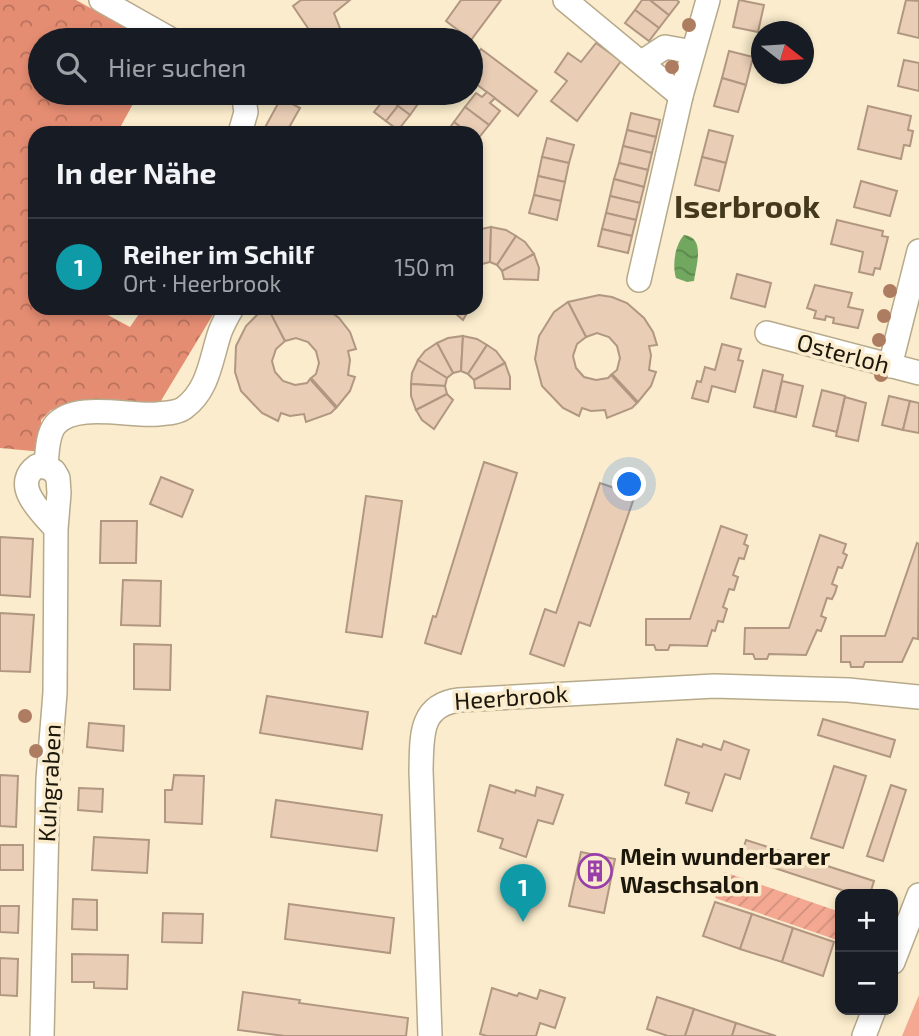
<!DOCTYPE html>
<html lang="de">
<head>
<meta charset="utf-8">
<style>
  body { margin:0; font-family:"Exo 2",sans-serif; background:#242831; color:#f1f3f6 }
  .controls { position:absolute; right:21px; bottom:21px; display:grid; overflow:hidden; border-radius:14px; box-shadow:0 4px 10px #0003 }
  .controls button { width:63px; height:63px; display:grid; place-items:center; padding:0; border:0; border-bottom:2px solid #363941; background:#171b24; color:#f1f3f6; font:35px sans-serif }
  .compass { position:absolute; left:751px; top:21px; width:63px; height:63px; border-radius:50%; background:#171b24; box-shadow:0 4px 10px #0003; rotate:107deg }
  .you { position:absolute; left:630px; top:485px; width:24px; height:24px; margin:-18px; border:5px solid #fff; border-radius:50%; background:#1a73e8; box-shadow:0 0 0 10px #1a73e833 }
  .badge { display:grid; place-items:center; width:46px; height:46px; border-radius:50%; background:#c9a2d4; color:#fff; font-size:23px; font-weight:700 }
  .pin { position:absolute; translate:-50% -58px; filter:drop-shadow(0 2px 4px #0008) }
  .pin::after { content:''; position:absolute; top:37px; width:24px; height:21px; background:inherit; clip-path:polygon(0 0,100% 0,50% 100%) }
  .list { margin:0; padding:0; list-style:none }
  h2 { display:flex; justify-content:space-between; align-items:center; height:91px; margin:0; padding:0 28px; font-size:30px }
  h2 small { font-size:23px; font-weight:400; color:#9ea1a6 }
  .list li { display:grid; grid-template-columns:46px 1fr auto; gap:21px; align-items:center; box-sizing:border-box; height:98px; padding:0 28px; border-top:2px solid #363941 }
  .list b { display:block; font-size:26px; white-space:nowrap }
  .list p { margin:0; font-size:23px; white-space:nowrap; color:#9ea1a6 }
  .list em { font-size:23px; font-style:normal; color:#9ea1a6 }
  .icon { flex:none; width:38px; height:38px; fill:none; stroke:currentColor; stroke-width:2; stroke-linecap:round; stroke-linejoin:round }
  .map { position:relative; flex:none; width:919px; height:1036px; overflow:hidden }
  .search { position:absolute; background:#171b24; box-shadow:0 4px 10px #0003; left:28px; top:28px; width:455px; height:77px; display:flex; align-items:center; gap:18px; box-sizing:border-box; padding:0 24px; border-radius:38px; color:#9ea1a6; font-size:26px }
  .panel { position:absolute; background:#171b24; box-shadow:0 4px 10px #0003; left:28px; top:126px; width:455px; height:189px; border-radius:21px }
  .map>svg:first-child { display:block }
  .grass { fill:#f4a892 }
  .forest { fill:url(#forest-crowns) }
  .garden { fill:url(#garden-furrows) }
  .water { fill:url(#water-waves) }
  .building { fill:#e9cdb5; stroke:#b19781; stroke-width:2 }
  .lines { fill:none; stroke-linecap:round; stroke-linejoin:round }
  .minor-casing { stroke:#b7aa8b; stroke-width:26 }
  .minor { stroke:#fff; stroke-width:23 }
  .tree { fill:#ae7c60 }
  .labels { text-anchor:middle; stroke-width:7; stroke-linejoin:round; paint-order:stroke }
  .street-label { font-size:24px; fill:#1c170b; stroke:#faeccc }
  .poi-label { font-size:24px; font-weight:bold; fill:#1c170b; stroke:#faeccc; text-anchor:start }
  .district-label { font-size:32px; font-weight:bold; fill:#44381d; stroke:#faeccc }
</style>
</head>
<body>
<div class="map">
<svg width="919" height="1036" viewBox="0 0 919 1036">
  <defs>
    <pattern id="forest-crowns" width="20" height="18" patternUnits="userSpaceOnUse" patternTransform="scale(1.75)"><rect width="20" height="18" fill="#e58d73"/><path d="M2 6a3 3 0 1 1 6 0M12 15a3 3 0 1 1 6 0" fill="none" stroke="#b9725d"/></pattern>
    <pattern id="garden-furrows" width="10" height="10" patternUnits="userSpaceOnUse" patternTransform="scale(1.75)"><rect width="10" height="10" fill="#f4a892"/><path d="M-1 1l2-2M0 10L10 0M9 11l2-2" fill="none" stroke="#d1907d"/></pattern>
    <pattern id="water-waves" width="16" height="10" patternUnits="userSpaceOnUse" patternTransform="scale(1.75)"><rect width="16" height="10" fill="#72a760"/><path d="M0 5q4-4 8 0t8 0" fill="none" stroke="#5d874d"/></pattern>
  </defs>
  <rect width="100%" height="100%" fill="#faeccc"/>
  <polygon class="grass" points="919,995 919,1036 902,1036"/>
  <polygon class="forest" points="0,0 76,0 148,40 40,40 40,93 139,93 117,133 35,133 35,308 95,308 130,327 143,308 217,308 156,409 70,407 51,410 41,420 43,452 0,448"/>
  <polygon class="garden" points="724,872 840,912 840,932 837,940 715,898"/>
  <path class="water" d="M684 235C706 237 696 266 694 281L687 282 676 278C672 265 675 245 684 235Z"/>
  <g class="building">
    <polygon points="301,0 350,0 334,13 343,36 336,40 316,40 293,6"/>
    <polygon points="461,0 501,0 471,40 446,21"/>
    <polygon points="642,0 650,0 669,15 659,28 635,10"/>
    <polygon points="650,0 677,0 679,2 669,15"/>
    <polygon points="739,0 764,5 758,32 733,27"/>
    <polygon points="906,0 919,1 919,38 898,33"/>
    <polygon points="635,10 659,28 649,41 625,23"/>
    <polygon points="596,43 621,61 577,121 551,101 567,81 555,72 568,53 581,62"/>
    <polygon points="481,49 537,91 518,116 471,80 471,63"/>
    <polygon points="729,51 753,57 746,85 722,78"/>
    <polygon points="904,60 919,63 919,91 898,86"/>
    <polygon points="722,78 746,85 738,112 714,106"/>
    <polygon points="487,92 495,98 490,103 500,111 489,125 465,107 476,93 482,97"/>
    <polygon points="389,93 410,93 420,101 410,115 386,97"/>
    <polygon points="386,97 398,106 386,121 374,112"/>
    <polygon points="281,98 300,108 286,133 262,133"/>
    <polygon points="398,106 410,115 398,130 386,121"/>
    <polygon points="868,106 911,116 908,130 913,131 910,146 904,145 901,159 858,149"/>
    <polygon points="465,107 489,125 477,140 476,133 468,133 454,122"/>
    <polygon points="631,113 660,120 656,137 627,130"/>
    <polygon points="454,122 468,133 446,133"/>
    <polygon points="627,130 656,137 652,153 623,146"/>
    <polygon points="709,130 733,136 726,163 702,157"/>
    <polygon points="547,138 574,145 569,163 542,157"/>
    <polygon points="623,146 652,153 648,170 619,163"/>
    <polygon points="542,157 569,163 565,182 538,176"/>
    <polygon points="702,157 726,163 719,191 695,185"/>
    <polygon points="619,163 648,170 644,187 614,179"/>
    <polygon points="538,176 565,182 561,201 534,195"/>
    <polygon points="614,179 644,187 640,203 610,196"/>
    <polygon points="861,181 897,191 890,216 854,207"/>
    <polygon points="534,195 561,201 557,220 529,213"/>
    <polygon points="610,196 640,203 636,220 606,213"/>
    <polygon points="606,213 636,220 632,236 602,229"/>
    <polygon points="837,220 883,231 882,236 888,237 880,269 875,268 873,275 859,272 863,252 831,244"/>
    <polygon points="491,227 490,262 482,264 476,253 476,230"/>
    <polygon points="491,227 506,230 516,236 497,265 490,262"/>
    <polygon points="602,229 632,236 628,253 598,246"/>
    <polygon points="516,236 525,242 534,254 502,271 497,265"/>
    <polygon points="534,254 539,268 538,280 504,279 502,271"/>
    <polygon points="737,274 771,283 765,307 731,298"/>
    <polygon points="815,285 852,293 848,307 863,310 858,328 833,323 834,318 826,316 825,320 814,318 816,311 807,308"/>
    <polygon points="599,295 612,297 627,303 644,318 653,332 657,345 649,346 651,355 649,370 656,372 651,386 638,402 612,374 617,370 620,358 617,346 609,337 597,333 586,337 568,302"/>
    <polygon points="568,302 586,337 577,344 573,356 576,368 584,377 596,380 608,378 611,375 637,403 632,408 607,418 605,410 591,411 582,408 579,416 563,408 542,386 535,359 539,336 554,312"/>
    <polygon points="264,308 268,308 285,341 276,349 272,361 275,372 283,381 295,385 307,383 310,379 336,408 331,413 306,422 304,414 290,416 281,413 278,421 262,413 241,391 235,372 236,346 246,326"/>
    <polygon points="268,308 326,308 339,318 350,332 356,349 348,351 350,360 348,375 355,377 350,391 337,407 311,378 316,374 319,363 316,351 308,342 296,338 285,341"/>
    <polygon points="449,308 470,308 463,320"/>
    <polygon points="463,336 461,371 453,373 437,343 448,338"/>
    <polygon points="463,336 477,339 487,345 468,374 461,371"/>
    <polygon points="437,343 453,373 447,378 418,360 425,351"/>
    <polygon points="722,344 741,349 738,360 743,361 735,392 712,386 708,402 692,398 697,381 701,382 705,367 715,370"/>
    <polygon points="487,345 496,351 505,363 474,380 468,374"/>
    <polygon points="418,360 447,378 445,386 411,384 412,373"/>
    <polygon points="505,363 510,377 510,389 475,388 474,380"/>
    <polygon points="763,370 783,375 775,412 754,407"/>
    <polygon points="782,381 803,386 796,417 775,412"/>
    <polygon points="411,384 445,386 447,394 416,410 411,396"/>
    <polygon points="822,390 845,396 837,432 813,426"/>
    <polygon points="447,394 453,400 434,429 422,420 416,410"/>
    <polygon points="889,396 910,401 903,430 882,425"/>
    <polygon points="845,397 866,403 858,441 836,436"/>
    <polygon points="910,401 919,403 919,433 903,430"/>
    <polygon points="484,462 517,473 461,654 425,643 433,616 436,617"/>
    <polygon points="161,477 193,490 182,517 150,504"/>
    <polygon points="600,483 635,495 590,626 579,622 564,666 530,654 545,609 556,613"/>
    <polygon points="366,496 402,501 382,637 346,632"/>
    <polygon points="101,521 137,521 136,563 100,563"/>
    <polygon points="721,526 747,535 744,544 748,546 744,559 739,558 733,575 738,577 734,590 729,589 723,607 727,609 723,622 718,621 715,631 712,630 707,646 670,645 668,650 656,650 654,645 646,645 646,619 690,619"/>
    <polygon points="820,535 846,544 843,553 847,555 842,568 838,567 832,584 837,586 835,593 832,599 827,598 821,616 826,618 821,631 817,630 806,655 769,654 767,659 755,659 753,654 744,654 745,628 789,628"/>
    <polygon points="0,537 33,539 30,597 0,595"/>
    <polygon points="917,543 919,544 918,639 913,638 902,662 865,662 863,667 851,667 850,662 841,662 841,636 885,636"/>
    <polygon points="123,580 161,581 160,626 121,625"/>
    <polygon points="0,613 34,615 30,672 0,671"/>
    <polygon points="134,644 171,645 170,690 134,689"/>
    <polygon points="267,696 368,712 362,749 260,733"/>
    <polygon points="823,719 895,740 890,757 818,735"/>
    <polygon points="89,723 124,726 123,751 87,747"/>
    <polygon points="677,739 702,747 703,744 721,750 724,741 749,750 740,779 725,774 712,811 686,803 689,793 665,785"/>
    <polygon points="834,766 866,776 843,848 811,838"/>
    <polygon points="0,775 18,776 16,827 0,826"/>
    <polygon points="174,775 204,776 202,824 165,822 165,790 172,790"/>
    <polygon points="490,785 515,793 516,790 535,796 537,787 563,795 553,824 538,820 526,857 500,848 503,839 478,831"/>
    <polygon points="891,785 906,790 883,861 867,856"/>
    <polygon points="79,788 103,789 102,812 78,810"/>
    <polygon points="276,800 382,815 377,851 271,837"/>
    <polygon points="94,837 149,840 147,873 92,870"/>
    <polygon points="746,840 874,881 870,894 854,894 741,857"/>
    <rect x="0" y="845" width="23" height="25"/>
    <polygon points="581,852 615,859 604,913 569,906"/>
    <polygon points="73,899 97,900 97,930 72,929"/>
    <polygon points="715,902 752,914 740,949 703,936"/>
    <polygon points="289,904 394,918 390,953 285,939"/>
    <polygon points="0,906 19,906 18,933 0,932"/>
    <polygon points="163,913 203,914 202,943 162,942"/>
    <polygon points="752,914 793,928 782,962 740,949"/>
    <polygon points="793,928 834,942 823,976 782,962"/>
    <polygon points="72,954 128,955 127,989 94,988 94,982 72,982"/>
    <polygon points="0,958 18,959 17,996 0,995"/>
    <polygon points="492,988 517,996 519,993 537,999 540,990 565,998 555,1028 540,1023 536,1036 487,1036 480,1034"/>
    <polygon points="243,992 300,1000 299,1003 408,1018 406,1036 285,1036 238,1030"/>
    <polygon points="657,997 694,1009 685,1036 668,1036 647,1029"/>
    <polygon points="694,1009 736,1023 732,1036 685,1036"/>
    <polygon points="736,1023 776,1036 732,1036"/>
  </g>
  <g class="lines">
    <g class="minor-casing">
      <g id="minor">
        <polyline points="101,0 172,40"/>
        <polyline points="565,0 681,96"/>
        <polyline points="642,62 665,47 693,52"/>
        <polyline points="240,133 246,112 243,93"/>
        <polyline points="639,280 681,96 708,0"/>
        <polyline points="767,333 919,373"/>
        <polyline points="890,366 919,251"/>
        <path d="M46 467C47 454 47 435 55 425 75 401 130 417 158 414 167 413 177 413 184 408 209 390 211 358 220 332 223 324 228 315 232 308"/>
        <polyline points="893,962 919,895"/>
        <path d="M42 1036 48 779 55 693 56 529 59 493 58 478 54 471 46 467 37 466C10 485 42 513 56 529"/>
        <path d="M430 1036 421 770C422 737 419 705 459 700L714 686 848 690 919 697"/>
        <polyline points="864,1036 874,1010"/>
      </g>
    </g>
    <use href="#minor" class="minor"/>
  </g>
  <g class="tree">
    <circle cx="689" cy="25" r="7"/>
    <circle cx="672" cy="67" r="7"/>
    <circle cx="890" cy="291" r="7"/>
    <circle cx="884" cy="316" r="7"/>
    <circle cx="879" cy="340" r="7"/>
    <circle cx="881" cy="375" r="7"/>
    <circle cx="25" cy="716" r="7"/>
    <circle cx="36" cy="751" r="7"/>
  </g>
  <defs>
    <g id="building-ring" transform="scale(1.75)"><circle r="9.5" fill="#faeccc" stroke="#993faa" stroke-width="1.5"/><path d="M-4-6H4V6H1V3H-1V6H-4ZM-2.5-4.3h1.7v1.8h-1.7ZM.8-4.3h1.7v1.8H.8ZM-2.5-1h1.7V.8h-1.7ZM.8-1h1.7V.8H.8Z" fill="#993faa"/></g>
  </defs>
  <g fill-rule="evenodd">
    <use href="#building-ring" x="595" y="871"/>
  </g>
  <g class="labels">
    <g class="street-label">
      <text transform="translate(843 354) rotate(15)" y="8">Osterloh</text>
      <text transform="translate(511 698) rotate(-4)" y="8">Heerbrook</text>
      <text transform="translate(50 783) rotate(-87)" y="8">Kuhgraben</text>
    </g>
    <g class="poi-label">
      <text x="620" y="865">Mein wunderbarer<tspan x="620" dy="28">Waschsalon</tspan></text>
    </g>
    <g class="district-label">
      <text x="747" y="218">Iserbrook</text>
    </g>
  </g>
</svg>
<div class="controls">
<button>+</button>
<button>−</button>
</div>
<svg class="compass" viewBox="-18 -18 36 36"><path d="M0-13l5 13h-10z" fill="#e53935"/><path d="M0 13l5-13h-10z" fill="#9ea1a6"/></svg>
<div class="you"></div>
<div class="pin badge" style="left:523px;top:922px;background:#0f9aa8">1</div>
<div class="search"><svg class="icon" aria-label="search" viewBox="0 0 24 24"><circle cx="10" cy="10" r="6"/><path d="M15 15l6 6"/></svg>Hier suchen</div>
<section class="panel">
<h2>In der Nähe<small></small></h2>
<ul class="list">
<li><span class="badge" style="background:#0f9aa8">1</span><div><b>Reiher im Schilf</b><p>Ort · Heerbrook</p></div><em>150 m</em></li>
</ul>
</section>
</div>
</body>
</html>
